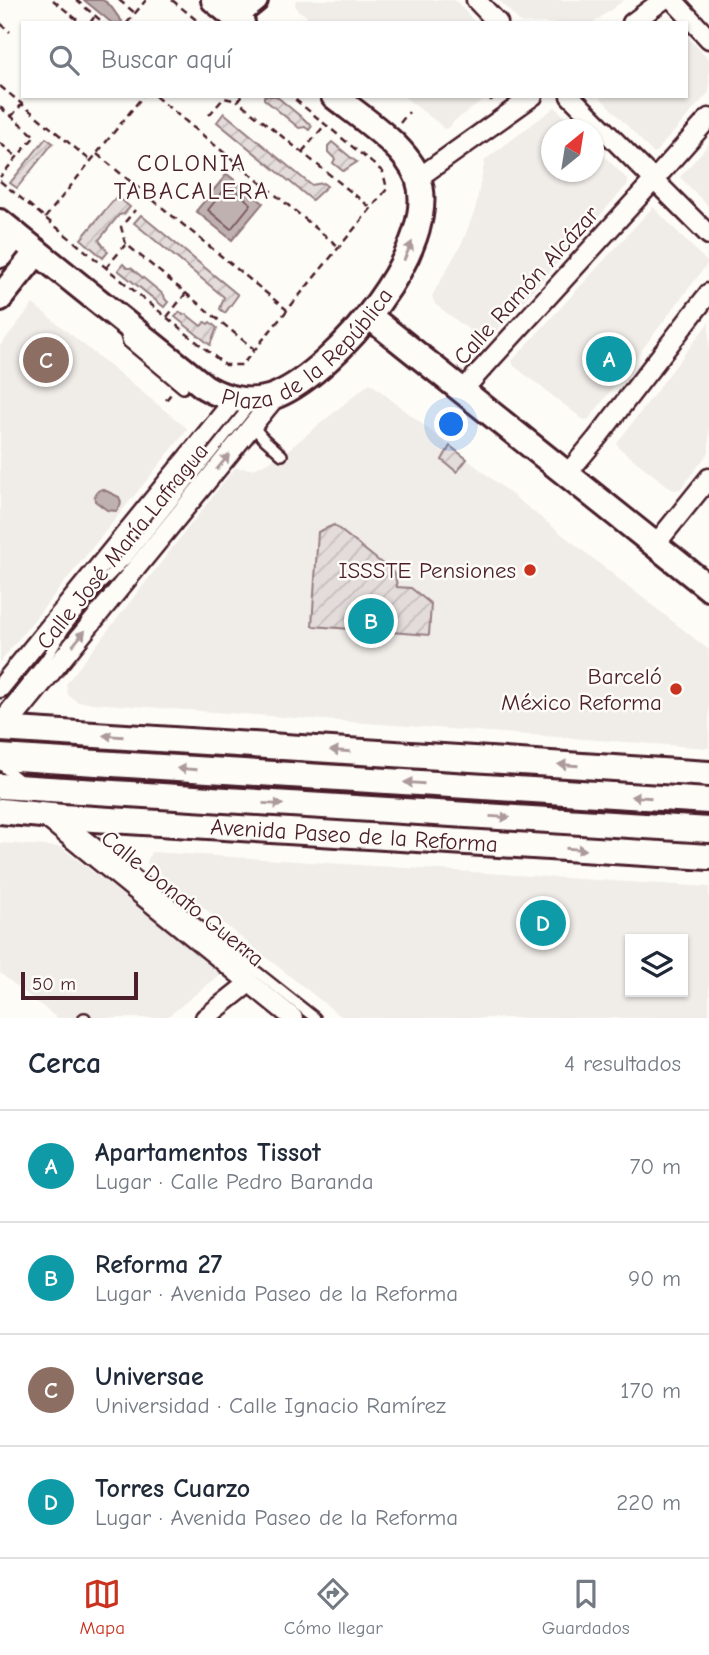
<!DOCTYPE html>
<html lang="es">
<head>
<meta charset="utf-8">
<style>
  body { margin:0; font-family:"Comic Neue",sans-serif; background:#f6f6f7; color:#1f2937 }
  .controls { position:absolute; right:21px; bottom:21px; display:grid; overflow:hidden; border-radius:0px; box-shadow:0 2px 5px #0004 }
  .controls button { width:63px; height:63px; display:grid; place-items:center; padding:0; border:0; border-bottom:2px solid #e0e1e3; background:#fff; color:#1f2937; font:35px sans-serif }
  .compass { position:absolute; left:541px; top:119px; width:63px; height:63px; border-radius:50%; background:#fff; box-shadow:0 2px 5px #0004; rotate:30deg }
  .scale { position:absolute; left:21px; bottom:18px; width:117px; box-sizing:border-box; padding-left:7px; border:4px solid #4a1f2b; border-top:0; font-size:19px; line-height:24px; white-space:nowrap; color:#4a1f2b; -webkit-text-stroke:5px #fdfcf7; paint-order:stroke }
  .you { position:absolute; left:452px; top:425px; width:24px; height:24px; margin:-18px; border:5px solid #fff; border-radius:50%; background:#1a73e8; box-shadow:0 0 0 10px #1a73e833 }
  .badge { display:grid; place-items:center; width:46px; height:46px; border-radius:50%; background:#c8321e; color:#fff; font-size:23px; font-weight:700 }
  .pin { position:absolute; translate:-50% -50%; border:4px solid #fff; box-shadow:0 2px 7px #0006 }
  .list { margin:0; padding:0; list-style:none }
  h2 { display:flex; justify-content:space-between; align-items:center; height:91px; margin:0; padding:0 28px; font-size:30px }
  h2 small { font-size:23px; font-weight:400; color:#747a83 }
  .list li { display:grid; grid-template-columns:46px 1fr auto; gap:21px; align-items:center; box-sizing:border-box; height:112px; padding:0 28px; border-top:2px solid #e0e1e3 }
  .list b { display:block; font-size:26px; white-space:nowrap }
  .list p { margin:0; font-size:23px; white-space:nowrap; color:#747a83 }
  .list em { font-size:23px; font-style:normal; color:#747a83 }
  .icon { flex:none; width:38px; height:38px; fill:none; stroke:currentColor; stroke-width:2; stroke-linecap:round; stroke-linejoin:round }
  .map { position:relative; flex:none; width:709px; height:1018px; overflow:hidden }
  .search { position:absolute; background:#fff; box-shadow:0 2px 5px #0004; left:21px; right:21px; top:21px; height:77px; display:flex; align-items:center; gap:18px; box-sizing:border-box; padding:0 24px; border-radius:0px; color:#747a83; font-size:26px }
  .sheet { height:539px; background:#fff }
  nav { display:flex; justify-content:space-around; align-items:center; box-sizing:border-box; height:98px; border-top:2px solid #e0e1e3; background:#fff; font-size:19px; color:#747a83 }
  nav a { display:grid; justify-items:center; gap:4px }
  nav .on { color:#c8321e }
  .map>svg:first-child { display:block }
  .built { fill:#f0ece8; fill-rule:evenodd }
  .garden { fill:url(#garden-furrows); stroke:#967e82; stroke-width:2 }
  .water { fill:#c0b1b1; stroke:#91777b; stroke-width:2 }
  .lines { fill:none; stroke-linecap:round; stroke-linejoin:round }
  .shore { stroke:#795961; stroke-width:2 }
  .lane-casing { stroke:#4a1f2b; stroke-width:14 }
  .street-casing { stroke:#4a1f2b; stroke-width:23 }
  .secondary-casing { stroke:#4a1f2b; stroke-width:30 }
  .path { stroke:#4a1f2b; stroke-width:2.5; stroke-dasharray:7 5; stroke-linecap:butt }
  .lane { stroke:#fdfcf7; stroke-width:9 }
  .street { stroke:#fdfcf7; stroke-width:18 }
  .secondary { stroke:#fdfcf7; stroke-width:24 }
  .oneway { fill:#ac999b }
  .poi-dot { fill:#c8321e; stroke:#fdfcf7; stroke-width:2.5 }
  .labels { text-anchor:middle; stroke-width:5; stroke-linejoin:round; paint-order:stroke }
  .street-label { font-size:23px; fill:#4a1f2b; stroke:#fdfcf7 }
  .poi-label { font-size:23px; fill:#4a1f2b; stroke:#fdfcf7; text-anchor:end }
  .neighbourhood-label { font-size:24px; letter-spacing:2px; fill:#4a1f2b; stroke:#fdfcf7 }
</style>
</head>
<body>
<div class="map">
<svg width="709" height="1018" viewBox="0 0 709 1018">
  <defs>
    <pattern id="garden-furrows" width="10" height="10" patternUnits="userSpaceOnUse" patternTransform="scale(1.75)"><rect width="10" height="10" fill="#e3dcda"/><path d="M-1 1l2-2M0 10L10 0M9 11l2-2" fill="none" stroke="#c4bcbb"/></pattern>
  </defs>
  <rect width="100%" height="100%" fill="#fdfcf7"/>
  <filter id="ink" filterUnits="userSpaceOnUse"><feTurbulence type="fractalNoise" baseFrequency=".0143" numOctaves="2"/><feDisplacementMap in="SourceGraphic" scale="14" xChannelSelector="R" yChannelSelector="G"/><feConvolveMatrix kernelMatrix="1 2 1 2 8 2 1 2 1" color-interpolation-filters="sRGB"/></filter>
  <g filter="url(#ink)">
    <g class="built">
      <polygon points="296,0 455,0 476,23 314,23 304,14 297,10 295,4"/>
      <polygon points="499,0 624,0 593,23 521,23"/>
      <polygon points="686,36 709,59 709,92 654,154 599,96 686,96"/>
      <polygon points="403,96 490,96 454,121 450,127 444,129 437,122"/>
      <polygon points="555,107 577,129 552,130 552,172 594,172 594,146 628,180 628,184 491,337 486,339 480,338 435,304 432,296 463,241 475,210 485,160"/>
      <polygon points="709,144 709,207 680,177"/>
      <polygon points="653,207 708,263 589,419 584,420 514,366 512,361"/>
      <polygon points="33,304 188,429 0,662 0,346"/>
      <polygon points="709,322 709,452 680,489 673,490 619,448 617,443"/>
      <polygon points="370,383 709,650 709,748 78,702 68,695 66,684 235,468 254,469 282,455"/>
      <polygon points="0,843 61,847 222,973 166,1018 57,1018 0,973"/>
      <path d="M151 852 709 887V1018H343L147 863ZM630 939H683V992H630Z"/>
    </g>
    <g class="garden">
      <polygon points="264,96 276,96 312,126 309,130 305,127 299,128 264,99"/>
      <polygon points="224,113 311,185 323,183 327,186 312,200 217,122"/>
      <polygon points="46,138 53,143 17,188 10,183"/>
      <polygon points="332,142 355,161 357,162 343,171 333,163 335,159 328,152 328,146"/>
      <polygon points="117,196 130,207 124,214 119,215 99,240 108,252 103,258 81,239"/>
      <polygon points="141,215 238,295 225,313 220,309 224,297 134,223"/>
      <polygon points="123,264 127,268 131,268 164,295 165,299 168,302 164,307 118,270"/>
      <polygon points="180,312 183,315 186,314 201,326 205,322 208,324 210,322 217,328 210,345 175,317"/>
      <polygon points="450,446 467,459 457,472 442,460"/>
      <polygon points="334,525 395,574 397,587 411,588 431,604 429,635 312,626 318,532"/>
      <polygon points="57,773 455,799 455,802 57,776"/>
      <polygon points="468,799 709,814 709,818 468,803"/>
    </g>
    <g class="water">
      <path d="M84 0C89 0 97 0 102 0 112 3 115 15 122 21L121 23H112Z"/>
      <polygon points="227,174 263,203 232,240 196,211"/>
      <path d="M102 489 119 497C122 502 121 507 116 511L107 510 95 501C94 495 96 491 102 489Z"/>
    </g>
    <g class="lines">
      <polygon class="shore" points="228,185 231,186 251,204 231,229 208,210"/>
      <g class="lane-casing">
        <g id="lane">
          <polyline points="125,332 128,342 183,388"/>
          <polyline points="252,425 263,438 282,455"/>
          <polyline points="0,716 46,659 65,628 99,586 128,557 251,404"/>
          <polyline points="0,764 22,782"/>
          <polyline points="70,823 315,1018"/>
          <polyline points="84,1018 85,1018"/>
        </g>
      </g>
      <g class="street-casing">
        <g id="street">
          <polyline points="476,0 498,23"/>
          <polyline points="673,0 709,39"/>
          <polyline points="632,23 663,0"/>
          <polyline points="570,96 709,235"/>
          <polyline points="418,178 533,96"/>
          <polyline points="462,391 654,180 709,118"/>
          <polyline points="567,474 597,438 709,293"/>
          <polyline points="655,545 709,478"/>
          <polyline points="0,688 235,399"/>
          <polyline points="5,729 278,394"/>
          <polyline points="43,815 293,1018"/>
          <polyline points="205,1018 249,983"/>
        </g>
      </g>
      <g class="secondary-casing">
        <g id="secondary">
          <polyline points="214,0 242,23"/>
          <polyline points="235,16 255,0"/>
          <path id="s1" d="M0 222 205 387C227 400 253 405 277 395 336 370 442 245 418 178 406 146 360 117 334 96"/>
          <polyline points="0,255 16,235"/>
          <polyline points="0,298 37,252"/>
          <polyline points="369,316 709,588"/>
          <polyline points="0,729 709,774"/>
          <polyline points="0,757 709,801"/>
          <polyline points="0,786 709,830"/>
          <path id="s2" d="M0 811 62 817 709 857"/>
        </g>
      </g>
      <g class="path">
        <polyline points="53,0 81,23"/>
        <polyline points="76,0 104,23"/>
        <polyline points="119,0 135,13"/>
        <polyline points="172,0 200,23"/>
        <polyline points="0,23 10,32"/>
        <polyline points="90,23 95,16"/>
        <polyline points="127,23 146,0"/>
        <polyline points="0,86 91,161"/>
        <polyline points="155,96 339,247"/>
        <polyline points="242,96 238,101 370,207"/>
        <polyline points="488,97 491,100 496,96"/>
        <polyline points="0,107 35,136 0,177"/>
        <polyline points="209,115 224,98 238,101"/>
        <polyline points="11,117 22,104"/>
        <polyline points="400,123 409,112"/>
        <polyline points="0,143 17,157"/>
        <polyline points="302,152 325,125"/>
        <polyline points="97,154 287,310"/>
        <polyline points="0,181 225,365 242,365 387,189 383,172 291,96"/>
        <polyline points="45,218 143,96"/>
        <polyline points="126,244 121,227 135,210"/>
        <polyline points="106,268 126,244 255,350"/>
        <polyline points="167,317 186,293"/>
        <polyline points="166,400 171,394"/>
      </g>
      <use href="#lane" class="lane"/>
      <use href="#street" class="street"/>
      <use href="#secondary" class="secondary"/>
    </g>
    <defs><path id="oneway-solid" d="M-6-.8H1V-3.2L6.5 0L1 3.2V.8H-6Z" transform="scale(1.75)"/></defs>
    <g class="oneway">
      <use href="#oneway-solid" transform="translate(408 251) rotate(-66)"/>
      <use href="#oneway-solid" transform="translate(223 462) rotate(-50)"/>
      <use href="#oneway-solid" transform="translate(79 638) rotate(-51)"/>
      <use href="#oneway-solid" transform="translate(113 736) rotate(-176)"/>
      <use href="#oneway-solid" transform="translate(340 751) rotate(-176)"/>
      <use href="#oneway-solid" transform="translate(568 765) rotate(-176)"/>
      <use href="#oneway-solid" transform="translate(187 769) rotate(-176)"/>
      <use href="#oneway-solid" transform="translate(414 783) rotate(-176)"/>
      <use href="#oneway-solid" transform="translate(641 797) rotate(-176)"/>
      <use href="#oneway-solid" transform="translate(273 804) rotate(3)"/>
      <use href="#oneway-solid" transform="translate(500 817) rotate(3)"/>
      <use href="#oneway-solid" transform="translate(576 849) rotate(4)"/>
    </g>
  </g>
  <g class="poi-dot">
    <circle cx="530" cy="570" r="7"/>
    <circle cx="676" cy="689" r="7"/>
  </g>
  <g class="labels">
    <g class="street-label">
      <text transform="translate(526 285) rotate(-48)" y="8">Calle Ramón Alcázar</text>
      <text dy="8" stroke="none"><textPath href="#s1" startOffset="387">Plaza de la República</textPath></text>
      <text transform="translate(122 546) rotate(-51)" y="8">Calle José María Lafragua</text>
      <text dy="8" stroke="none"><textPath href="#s2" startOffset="355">Avenida Paseo de la Reforma</textPath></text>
      <text transform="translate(183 898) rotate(39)" y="8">Calle Donato Guerra</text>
    </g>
    <g class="poi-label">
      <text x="516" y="578">ISSSTE Pensiones</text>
      <text x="662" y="684">Barceló<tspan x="662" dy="26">México Reforma</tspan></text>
    </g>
    <g class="neighbourhood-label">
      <text x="192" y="171">COLONIA<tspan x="192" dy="28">TABACALERA</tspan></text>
    </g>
  </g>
</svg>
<div class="controls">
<button><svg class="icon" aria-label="layers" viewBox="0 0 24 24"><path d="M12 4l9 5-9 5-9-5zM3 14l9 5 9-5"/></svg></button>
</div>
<svg class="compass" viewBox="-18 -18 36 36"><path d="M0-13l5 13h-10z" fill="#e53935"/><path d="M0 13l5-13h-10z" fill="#747a83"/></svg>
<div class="scale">50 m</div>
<div class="you"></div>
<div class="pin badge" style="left:609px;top:359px;background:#0f9aa8">A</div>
<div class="pin badge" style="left:371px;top:621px;background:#0f9aa8">B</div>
<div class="pin badge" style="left:46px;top:360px;background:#8d6e63">C</div>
<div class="pin badge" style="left:543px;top:923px;background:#0f9aa8">D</div>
<div class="search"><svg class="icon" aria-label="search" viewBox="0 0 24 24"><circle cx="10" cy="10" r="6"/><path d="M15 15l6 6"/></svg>Buscar aquí</div>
</div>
<section class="sheet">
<h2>Cerca<small>4 resultados</small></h2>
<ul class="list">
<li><span class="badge" style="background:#0f9aa8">A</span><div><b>Apartamentos Tissot</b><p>Lugar · Calle Pedro Baranda</p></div><em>70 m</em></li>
<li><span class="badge" style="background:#0f9aa8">B</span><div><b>Reforma 27</b><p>Lugar · Avenida Paseo de la Reforma</p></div><em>90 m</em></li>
<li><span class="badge" style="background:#8d6e63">C</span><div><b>Universae</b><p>Universidad · Calle Ignacio Ramírez</p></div><em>170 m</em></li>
<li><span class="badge" style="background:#0f9aa8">D</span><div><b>Torres Cuarzo</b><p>Lugar · Avenida Paseo de la Reforma</p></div><em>220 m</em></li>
</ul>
</section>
<nav>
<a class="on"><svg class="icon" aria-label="map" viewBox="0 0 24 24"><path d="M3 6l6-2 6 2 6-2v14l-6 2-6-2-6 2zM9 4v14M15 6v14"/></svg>Mapa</a>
<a><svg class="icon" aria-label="directions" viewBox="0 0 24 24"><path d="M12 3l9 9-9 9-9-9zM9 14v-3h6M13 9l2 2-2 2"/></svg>Cómo llegar</a>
<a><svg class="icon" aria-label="saved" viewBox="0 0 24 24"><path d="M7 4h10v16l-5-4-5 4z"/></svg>Guardados</a>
</nav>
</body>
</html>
